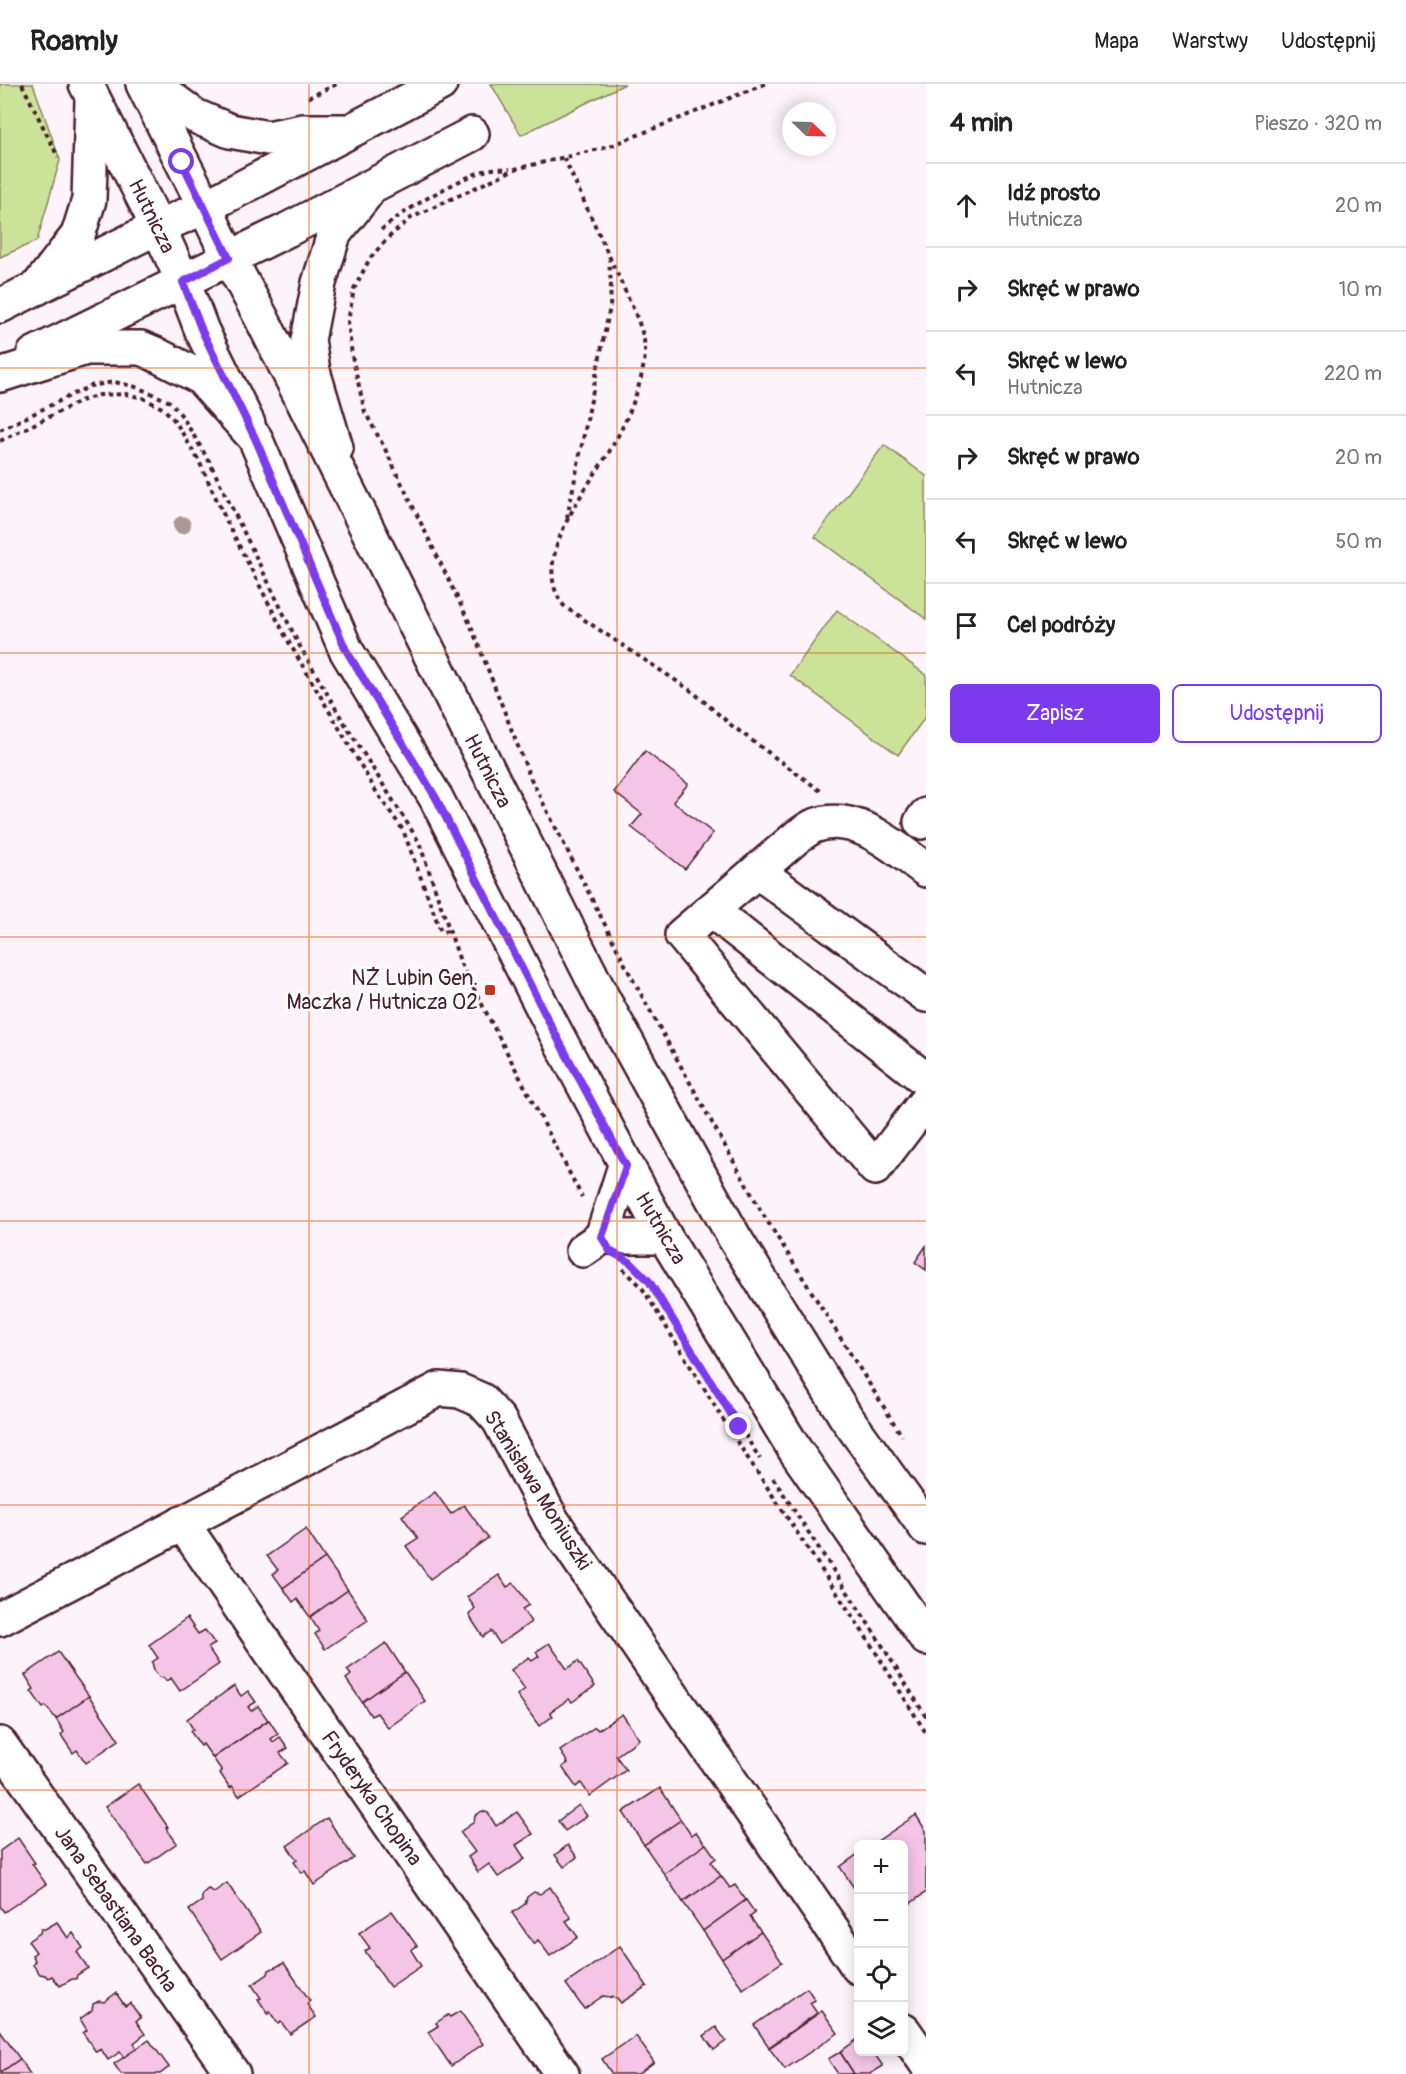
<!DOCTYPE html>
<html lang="pl">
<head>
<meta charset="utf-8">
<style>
  body { margin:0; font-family:Pangolin,sans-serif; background:#f2f2f2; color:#222 }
  .controls { position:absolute; right:18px; bottom:18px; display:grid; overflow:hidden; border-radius:9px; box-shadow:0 3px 15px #0003 }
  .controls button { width:54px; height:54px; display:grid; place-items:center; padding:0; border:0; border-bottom:2px solid #e0e0e0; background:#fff; color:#222; font:30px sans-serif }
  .compass { position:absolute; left:782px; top:18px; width:54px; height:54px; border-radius:50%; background:#fff; box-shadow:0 3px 15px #0003; rotate:113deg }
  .stop { position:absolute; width:18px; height:18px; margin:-14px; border:4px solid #7c3aed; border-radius:50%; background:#fff }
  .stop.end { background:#7c3aed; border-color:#fff; box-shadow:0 2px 6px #0008 }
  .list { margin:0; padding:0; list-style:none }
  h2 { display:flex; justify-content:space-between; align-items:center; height:78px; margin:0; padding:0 24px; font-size:26px }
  h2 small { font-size:20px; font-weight:400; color:#767676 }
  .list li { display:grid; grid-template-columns:39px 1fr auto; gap:18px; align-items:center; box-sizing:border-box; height:84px; padding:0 24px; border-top:2px solid #e0e0e0 }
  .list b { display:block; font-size:22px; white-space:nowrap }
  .list p { margin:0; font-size:20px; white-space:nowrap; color:#767676 }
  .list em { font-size:20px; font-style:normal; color:#767676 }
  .actions { display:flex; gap:12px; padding:18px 24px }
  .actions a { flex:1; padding:14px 0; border:2px solid #7c3aed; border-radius:9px; text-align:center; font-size:21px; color:#7c3aed }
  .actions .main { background:#7c3aed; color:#fff }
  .icon { flex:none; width:33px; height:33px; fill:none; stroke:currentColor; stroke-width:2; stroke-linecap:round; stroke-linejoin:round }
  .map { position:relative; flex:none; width:926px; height:1990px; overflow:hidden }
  header { display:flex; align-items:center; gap:36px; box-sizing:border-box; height:84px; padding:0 30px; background:#fff; border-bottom:2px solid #e0e0e0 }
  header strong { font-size:28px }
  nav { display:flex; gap:33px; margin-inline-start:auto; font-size:21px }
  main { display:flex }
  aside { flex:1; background:#fff }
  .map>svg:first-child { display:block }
  .green { fill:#cbe398; stroke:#8a8162; stroke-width:1.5 }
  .building { fill:#f5c5e7; stroke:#4a1f2b; stroke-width:1.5 }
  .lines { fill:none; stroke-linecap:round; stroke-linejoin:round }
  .minor-casing { stroke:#4a1f2b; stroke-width:38 }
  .major-casing { stroke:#4a1f2b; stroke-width:38 }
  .path { stroke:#4a1f2b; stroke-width:4; stroke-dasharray:4.5 4.5; stroke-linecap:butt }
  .minor { stroke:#fff; stroke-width:33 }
  .major { stroke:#fff; stroke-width:33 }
  .tree { fill:#ac9997 }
  .route { stroke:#7c3aed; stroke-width:8 }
  .grid { fill:none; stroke:#e8590c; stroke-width:1.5; stroke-opacity:0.55 }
  .poi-dot { fill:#c8321e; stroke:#fff; stroke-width:2 }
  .labels { text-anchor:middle; stroke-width:5; stroke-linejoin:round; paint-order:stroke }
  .street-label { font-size:21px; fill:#4a1f2b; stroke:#fff }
  .poi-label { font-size:21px; fill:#4a1f2b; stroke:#fff; text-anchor:end }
</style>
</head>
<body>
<header>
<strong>Roamly</strong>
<nav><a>Mapa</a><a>Warstwy</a><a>Udostępnij</a></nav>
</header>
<main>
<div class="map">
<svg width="926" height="1990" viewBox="0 0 926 1990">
  <rect width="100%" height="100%" fill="#fdf3fa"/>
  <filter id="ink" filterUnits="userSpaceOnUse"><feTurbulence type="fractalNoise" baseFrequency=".0167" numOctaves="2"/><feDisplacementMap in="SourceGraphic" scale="12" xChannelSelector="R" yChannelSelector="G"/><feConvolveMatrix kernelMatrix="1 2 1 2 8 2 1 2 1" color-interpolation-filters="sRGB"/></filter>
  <g filter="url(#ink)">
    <g class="green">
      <polygon points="0,0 33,0 60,76 37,157 0,173"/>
      <polygon points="491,0 625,0 521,51"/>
      <polygon points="884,361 926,392 926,535 815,453"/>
      <polygon points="837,526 926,591 926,632 898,671 790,591"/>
    </g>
    <g class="building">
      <polygon points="645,667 688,700 673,718 713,749 685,785 631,743 642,730 614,708"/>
      <polygon points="926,1162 926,1186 915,1178"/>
      <polygon points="435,1408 451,1430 464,1421 488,1454 430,1495 406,1462 418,1454 402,1432"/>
      <polygon points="306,1445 325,1474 283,1504 273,1490 278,1486 267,1472"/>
      <polygon points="325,1474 348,1506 310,1533 297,1515 293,1518 283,1504"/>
      <polygon points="499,1491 507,1503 514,1499 529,1521 522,1525 531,1538 500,1560 491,1547 483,1553 472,1536 469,1531 475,1524 467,1513"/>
      <polygon points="348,1506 368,1536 325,1565 315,1550 319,1547 310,1533"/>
      <polygon points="187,1534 198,1550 205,1546 215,1560 208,1564 219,1580 180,1607 171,1594 166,1597 164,1594 159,1593 154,1586 152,1578 158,1574 149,1561"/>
      <polygon points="386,1559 405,1588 362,1618 346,1595 351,1591 347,1586"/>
      <polygon points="549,1559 567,1585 578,1577 595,1602 572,1618 569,1615 550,1628 553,1632 539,1642 517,1611 525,1605 511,1586 529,1573 532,1577 539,1572 536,1568"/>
      <polygon points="58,1568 89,1612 56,1635 46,1622 43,1624 31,1607 34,1605 25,1591"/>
      <polygon points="405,1588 425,1617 388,1644 377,1629 371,1632 362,1618"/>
      <polygon points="234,1602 241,1612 248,1607 256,1618 248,1623 251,1627 258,1622 268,1636 213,1674 203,1660 201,1662 190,1647 193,1645 187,1635"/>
      <polygon points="89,1612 119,1656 86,1679 77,1666 73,1669 61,1651 64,1648 56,1635"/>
      <polygon points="622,1630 639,1655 616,1672 626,1686 590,1712 581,1699 576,1703 562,1683 568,1679 560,1667 595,1643 598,1646"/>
      <polygon points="269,1636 278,1650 271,1655 273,1658 280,1653 288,1664 280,1669 288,1679 239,1712 232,1702 230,1704 220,1689 222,1687 213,1674"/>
      <polygon points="138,1700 168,1743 166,1744 177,1759 147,1780 105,1723"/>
      <polygon points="660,1704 681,1736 644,1761 623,1728"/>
      <polygon points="579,1721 587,1732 565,1747 558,1737"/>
      <polygon points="482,1727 488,1729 496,1742 517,1728 533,1750 516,1761 525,1775 498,1793 489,1780 478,1788 468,1773 475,1768 460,1748 474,1738 475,1732"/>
      <polygon points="916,1731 926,1747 926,1808 904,1824 904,1760 873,1760"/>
      <polygon points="327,1734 354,1774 314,1801 305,1787 302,1789 294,1778 297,1776 287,1762"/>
      <polygon points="681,1736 691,1751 696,1748 706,1761 664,1790 644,1761"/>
      <polygon points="18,1754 35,1779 32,1780 46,1800 4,1828 0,1822 0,1767"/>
      <polygon points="706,1760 716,1774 711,1778 721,1792 683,1818 664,1790"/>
      <polygon points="568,1761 577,1773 564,1783 555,1771"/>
      <polygon points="858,1770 858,1810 840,1783"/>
      <polygon points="721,1792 730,1804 735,1801 746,1816 703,1847 683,1818"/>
      <polygon points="227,1799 261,1848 222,1875 189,1826 202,1817 202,1810 208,1805 214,1808"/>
      <polygon points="550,1803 571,1834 566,1837 578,1853 550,1872 538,1856 534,1860 512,1829 525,1820 527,1813 534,1808 540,1810"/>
      <polygon points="746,1816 755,1829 750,1833 761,1848 722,1875 703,1847"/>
      <polygon points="392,1827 417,1862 411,1866 421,1882 390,1903 365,1867 370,1864 359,1849"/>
      <polygon points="57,1838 68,1854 73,1849 83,1864 77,1868 88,1884 77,1891 76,1895 72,1895 60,1902 52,1892 48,1894 45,1891 40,1890 33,1881 35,1876 32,1871 36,1868 28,1857 40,1849 41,1845 45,1845"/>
      <polygon points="761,1848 782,1878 743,1905 722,1875"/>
      <polygon points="620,1862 647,1902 621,1919 617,1914 603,1912 584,1925 566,1900"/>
      <polygon points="284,1879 310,1917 307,1920 316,1933 290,1950 281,1938 278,1940 270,1928 268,1930 258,1915 261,1914 252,1901 268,1890 269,1886"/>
      <polygon points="807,1904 815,1916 810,1919 817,1929 769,1963 754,1941"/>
      <polygon points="116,1909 125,1922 130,1919 141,1934 136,1937 145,1950 134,1959 137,1965 124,1974 120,1968 108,1976 101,1965 96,1968 83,1949 87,1946 80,1935 92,1926 93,1920 99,1917 104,1918"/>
      <polygon points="460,1927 483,1960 451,1982 428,1948 438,1942 436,1939 448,1931 450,1933"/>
      <polygon points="822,1927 838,1949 785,1985 769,1964"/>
      <polygon points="716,1943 726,1957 714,1966 704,1952"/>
      <polygon points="0,1947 20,1975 0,1989"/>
      <polygon points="636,1952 654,1978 638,1990 612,1990 602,1975"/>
      <polygon points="858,1955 858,1968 873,1968 883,1982 870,1990 854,1990 840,1968"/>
      <polygon points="149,1956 169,1983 160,1990 121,1990 114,1980"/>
      <polygon points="840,1968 854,1990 838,1990 828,1975"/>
      <polygon points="20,1975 30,1990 0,1990 0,1989"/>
    </g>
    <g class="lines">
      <g class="minor-casing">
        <g id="minor">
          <polyline points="86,0 158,143 183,197 202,247 248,340"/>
          <polyline points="143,0 205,123 440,0"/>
          <polyline points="152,0 195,32 230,47 268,54 303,47 343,47"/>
          <polyline points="37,204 78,151 89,116 92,16"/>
          <polyline points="34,270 287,146 472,50"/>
          <polyline points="336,364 313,287 308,256 319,199 334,150 366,110"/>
          <polyline points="921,738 926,731"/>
          <path d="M926 786C896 764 855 726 814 742 809 744 803 749 798 752L682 851 875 1084 926 1017"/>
          <polyline points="757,787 926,911"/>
          <polyline points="711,826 926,996"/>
          <polyline points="602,1153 625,1082"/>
          <polyline points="583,1166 602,1153 665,1153"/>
          <polyline points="182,1439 562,1990"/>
          <polyline points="0,1535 439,1305 460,1307 481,1316 499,1336 552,1436 858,1883"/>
          <polyline points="0,1660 233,1990"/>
          <polyline points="904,1947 926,1979"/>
        </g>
      </g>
      <g class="major-casing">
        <g id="major">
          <polyline points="0,222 158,143 205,123 229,174 260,231 603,915 734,1153 846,1333 926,1444"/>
          <polyline points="0,291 86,264 141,264 153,269 200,293 255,354 346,566 436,714 550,938 665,1153 795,1366 926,1554"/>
        </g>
      </g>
      <g class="path">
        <polyline points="22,0 58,73"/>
        <polyline points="765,0 608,63 515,85 411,134 389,153 370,174 354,205 348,237 352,272 365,328 384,363 471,542 530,693 632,894 761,1127 902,1352"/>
        <polyline points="308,14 337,0"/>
        <path d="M564 74 632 222C638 236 646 254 645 270 642 304 626 339 609 368 585 407 527 479 565 523L693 608 731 641 822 708"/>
        <path d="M381 146C406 125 455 96 487 86 494 84 503 85 510 85"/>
        <polyline points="0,346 90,302 114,298 133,302 151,309 170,318 182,332 209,377 298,559 340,632 419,758 461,880 582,1113"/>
        <polyline points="0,357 83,316 100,311 126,310 143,314 164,325 175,337 198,375 227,438 287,555 377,709 403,746 441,848 450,847"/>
        <polyline points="567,434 610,223 611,200 609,176"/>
        <polyline points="623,1185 641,1202 732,1350 870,1559 926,1649"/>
        <polyline points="637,1185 649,1197 760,1375"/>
        <polyline points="773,1394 877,1553 926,1633"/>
      </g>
      <use href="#minor" class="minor"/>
      <use href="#major" class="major"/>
    </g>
    <circle class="tree" cx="182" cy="441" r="9"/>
  </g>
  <g class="lines" filter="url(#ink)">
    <polyline class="route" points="182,78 229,174 183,198 202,247 255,354 346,566 436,714 549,938 626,1082 602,1153 610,1167 630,1178 649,1197 739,1343"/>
  </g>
  <path class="grid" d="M309 0V1990M617 0V1990M0 284H926M0 569H926M0 853H926M0 1137H926M0 1421H926M0 1706H926"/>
  <rect class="poi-dot" x="484" y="900" width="12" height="12" rx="3"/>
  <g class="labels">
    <g class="street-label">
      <text transform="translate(152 132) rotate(64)" y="7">Hutnicza</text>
      <text transform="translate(488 687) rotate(63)" y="7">Hutnicza</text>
      <text transform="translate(661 1144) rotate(60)" y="7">Hutnicza</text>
      <text transform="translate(538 1406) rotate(58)" y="7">Stanisława Moniuszki</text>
      <text transform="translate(372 1714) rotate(55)" y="7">Fryderyka Chopina</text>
      <text transform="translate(116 1825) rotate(55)" y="7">Jana Sebastiana Bacha</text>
    </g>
    <g class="poi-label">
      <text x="478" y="901">NŻ Lubin Gen.<tspan x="478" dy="24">Maczka / Hutnicza 02</tspan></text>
    </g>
  </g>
</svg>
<div class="controls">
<button>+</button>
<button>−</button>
<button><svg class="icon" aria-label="locate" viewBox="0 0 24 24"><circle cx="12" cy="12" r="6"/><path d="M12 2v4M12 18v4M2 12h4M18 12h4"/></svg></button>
<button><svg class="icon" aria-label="layers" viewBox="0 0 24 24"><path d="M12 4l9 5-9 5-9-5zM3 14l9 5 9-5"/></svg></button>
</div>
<svg class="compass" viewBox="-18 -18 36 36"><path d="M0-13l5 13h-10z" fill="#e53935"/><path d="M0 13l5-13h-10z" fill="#767676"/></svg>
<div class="stop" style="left:182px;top:78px"></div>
<div class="stop end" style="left:739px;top:1343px"></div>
</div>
<aside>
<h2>4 min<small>Pieszo · 320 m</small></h2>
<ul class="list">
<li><svg class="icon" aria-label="ahead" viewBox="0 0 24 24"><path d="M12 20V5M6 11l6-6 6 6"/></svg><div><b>Idź prosto</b><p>Hutnicza</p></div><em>20 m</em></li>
<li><svg class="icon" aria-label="right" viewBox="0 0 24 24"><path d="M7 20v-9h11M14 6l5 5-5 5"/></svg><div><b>Skręć w prawo</b></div><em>10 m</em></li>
<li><svg class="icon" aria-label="left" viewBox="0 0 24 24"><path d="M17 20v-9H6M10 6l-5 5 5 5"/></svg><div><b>Skręć w lewo</b><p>Hutnicza</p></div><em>220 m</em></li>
<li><svg class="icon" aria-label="right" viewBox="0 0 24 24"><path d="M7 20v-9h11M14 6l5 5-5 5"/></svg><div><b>Skręć w prawo</b></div><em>20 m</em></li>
<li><svg class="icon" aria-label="left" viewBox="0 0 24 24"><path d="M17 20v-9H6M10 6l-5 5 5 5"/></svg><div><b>Skręć w lewo</b></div><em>50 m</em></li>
<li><svg class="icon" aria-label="arrive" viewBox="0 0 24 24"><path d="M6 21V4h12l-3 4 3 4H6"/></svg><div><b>Cel podróży</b></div></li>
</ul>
<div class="actions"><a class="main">Zapisz</a><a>Udostępnij</a></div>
</aside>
</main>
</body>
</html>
